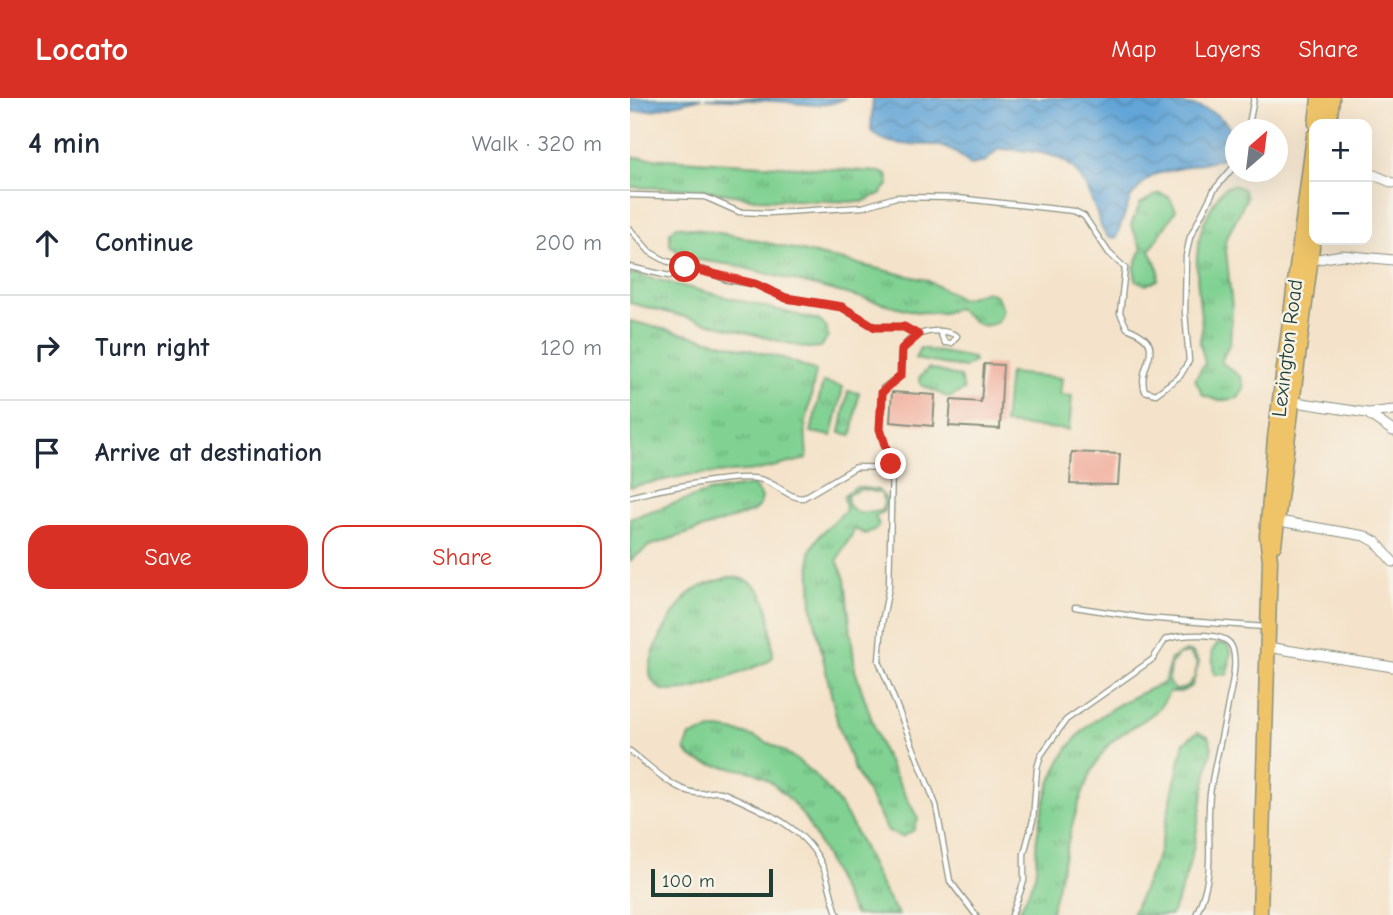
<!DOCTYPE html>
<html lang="en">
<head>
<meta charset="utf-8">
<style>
  body { margin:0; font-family:"Comic Neue",sans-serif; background:#f6f6f7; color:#1f2937 }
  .controls { position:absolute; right:21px; top:21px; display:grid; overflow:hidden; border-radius:14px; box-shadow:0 7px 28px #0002 }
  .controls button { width:63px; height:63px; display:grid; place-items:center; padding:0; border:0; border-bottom:2px solid #e0e1e3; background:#fff; color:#1f2937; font:35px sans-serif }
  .compass { position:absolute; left:595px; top:21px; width:63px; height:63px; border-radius:50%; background:#fff; box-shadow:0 7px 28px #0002; rotate:28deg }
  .scale { position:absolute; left:21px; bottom:18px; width:122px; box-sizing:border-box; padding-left:7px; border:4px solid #1f3d34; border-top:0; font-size:19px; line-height:24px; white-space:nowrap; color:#1f3d34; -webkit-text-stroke:5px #f7f3e8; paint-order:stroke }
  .stop { position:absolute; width:21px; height:21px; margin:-16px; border:5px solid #d93025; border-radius:50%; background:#fff }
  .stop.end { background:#d93025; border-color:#fff; box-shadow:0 2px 7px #0008 }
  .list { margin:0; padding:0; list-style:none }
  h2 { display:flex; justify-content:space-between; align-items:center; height:91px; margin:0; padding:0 28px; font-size:30px }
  h2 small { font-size:23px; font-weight:400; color:#747a83 }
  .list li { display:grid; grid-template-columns:46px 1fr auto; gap:21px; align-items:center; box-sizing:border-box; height:105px; padding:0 28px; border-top:2px solid #e0e1e3 }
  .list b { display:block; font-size:26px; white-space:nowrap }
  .list em { font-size:23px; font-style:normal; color:#747a83 }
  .actions { display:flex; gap:14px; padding:21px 28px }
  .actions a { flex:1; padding:16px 0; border:2px solid #d93025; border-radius:21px; text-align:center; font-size:24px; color:#d93025 }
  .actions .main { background:#d93025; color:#fff }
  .icon { flex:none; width:38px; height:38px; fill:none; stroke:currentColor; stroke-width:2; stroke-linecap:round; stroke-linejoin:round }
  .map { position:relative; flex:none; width:763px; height:817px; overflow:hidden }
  header { display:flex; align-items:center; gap:42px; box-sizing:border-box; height:98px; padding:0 35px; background:#d93025; color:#fff }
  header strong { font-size:33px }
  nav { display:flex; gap:38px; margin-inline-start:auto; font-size:24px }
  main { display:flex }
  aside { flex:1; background:#fff }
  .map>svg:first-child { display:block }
  .grass { fill:url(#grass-tufts); stroke:#508763; stroke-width:2; fill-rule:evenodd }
  .park { fill:#80d192; stroke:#508763; stroke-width:2 }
  .water { fill:url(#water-waves); stroke:#407186; stroke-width:2 }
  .building { fill:#f1af9e }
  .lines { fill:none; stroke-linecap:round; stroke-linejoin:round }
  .service-casing { stroke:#8a907f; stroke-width:7 }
  .minor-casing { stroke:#8a907f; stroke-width:11 }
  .primary-casing { stroke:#8a907f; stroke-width:17 }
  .service { stroke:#fff; stroke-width:4.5 }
  .minor { stroke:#fff; stroke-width:9 }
  .primary { stroke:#efc469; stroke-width:14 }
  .route { stroke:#d93025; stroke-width:9 }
  .labels { text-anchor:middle; stroke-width:5; stroke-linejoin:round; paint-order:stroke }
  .street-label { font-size:21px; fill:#1f3d34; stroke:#f7f3e8 }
</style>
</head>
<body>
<header>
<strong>Locato</strong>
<nav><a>Map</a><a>Layers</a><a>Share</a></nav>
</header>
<main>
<aside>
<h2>4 min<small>Walk · 320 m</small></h2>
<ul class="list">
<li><svg class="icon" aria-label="ahead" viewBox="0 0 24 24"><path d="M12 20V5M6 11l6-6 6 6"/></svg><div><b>Continue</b></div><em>200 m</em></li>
<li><svg class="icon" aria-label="right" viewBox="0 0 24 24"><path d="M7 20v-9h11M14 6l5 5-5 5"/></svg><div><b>Turn right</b></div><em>120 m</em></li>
<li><svg class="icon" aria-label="arrive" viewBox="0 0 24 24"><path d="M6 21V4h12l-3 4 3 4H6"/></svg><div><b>Arrive at destination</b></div></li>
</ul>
<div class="actions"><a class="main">Save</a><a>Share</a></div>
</aside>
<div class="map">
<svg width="763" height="817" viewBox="0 0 763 817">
  <defs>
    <pattern id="grass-tufts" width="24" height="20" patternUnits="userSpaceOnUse" patternTransform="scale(1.75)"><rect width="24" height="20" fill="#80d192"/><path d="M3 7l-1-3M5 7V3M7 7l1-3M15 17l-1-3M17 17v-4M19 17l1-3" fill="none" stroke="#68ab78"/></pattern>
    <pattern id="water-waves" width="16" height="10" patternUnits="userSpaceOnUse" patternTransform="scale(1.75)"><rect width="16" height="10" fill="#62a5d7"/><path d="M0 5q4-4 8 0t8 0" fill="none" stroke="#5088af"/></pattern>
  </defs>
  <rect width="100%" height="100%" fill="#f7f3e8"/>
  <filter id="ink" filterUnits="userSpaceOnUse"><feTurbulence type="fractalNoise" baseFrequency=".0143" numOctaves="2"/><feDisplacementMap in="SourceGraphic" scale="14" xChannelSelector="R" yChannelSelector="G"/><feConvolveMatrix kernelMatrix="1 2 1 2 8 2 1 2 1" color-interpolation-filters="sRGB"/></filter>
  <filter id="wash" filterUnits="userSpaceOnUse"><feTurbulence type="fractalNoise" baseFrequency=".00686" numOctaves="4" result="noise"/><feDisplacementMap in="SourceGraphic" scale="28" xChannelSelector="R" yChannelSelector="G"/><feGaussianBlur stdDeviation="1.57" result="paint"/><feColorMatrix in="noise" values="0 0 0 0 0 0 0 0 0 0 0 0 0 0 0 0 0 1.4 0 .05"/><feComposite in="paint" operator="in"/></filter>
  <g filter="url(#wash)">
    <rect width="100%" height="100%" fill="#f4e3ca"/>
    <g class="grass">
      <polygon points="0,59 250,74 257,77 259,86 250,96 232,104 126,101 69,91 0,89"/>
      <path d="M603 87 613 91 617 99 595 143 602 210 600 244 591 264 611 279 614 290 608 300 589 303 573 297 565 281 575 265C574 259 571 251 570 244 570 238 573 233 572 228 568 186 559 147 581 110 587 100 591 89 603 87Z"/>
      <polygon points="529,95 539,99 546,112 520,152 529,173 528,182 516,187 506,182 504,170 512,151 501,127 510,106"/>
      <path d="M47 128 107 138 296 182 332 201 357 193 367 198 373 212 368 223C350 235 340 220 327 210L313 215 287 214 103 167 55 160 40 147V134Z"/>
      <polygon points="0,175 188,222 196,228 198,239 191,249 177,250 0,205"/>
      <polygon points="0,223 153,260 186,273 175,330 177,361 129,372 58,377 0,389"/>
      <polygon points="290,250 343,260 344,263 334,270 285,261"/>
      <polygon points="299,270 330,279 334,292 319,300 291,287 289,280"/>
      <polygon points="193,284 213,289 202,338 181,334"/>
      <polygon points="218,293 229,295 222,337 210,335"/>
      <polygon points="123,387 132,399 130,407 122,414 19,448 0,463 0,420 79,394"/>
      <path d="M226 389 248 392 258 403 254 413 245 419 249 426 246 431 235 436 225 431 207 462 215 481 225 572 252 652 288 721 284 732 272 739 258 733 224 670 208 627 182 510 180 453 189 438 216 412 214 397ZM231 391 251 395 254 405 251 413 229 415 219 408 217 397Z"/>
      <path d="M99 479C144 480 139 524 143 558L139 563C112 574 58 600 30 591 25 586 19 580 20 572 21 549 43 514 58 497 68 487 86 484 99 479Z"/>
      <polygon points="588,545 597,546 601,553 598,577 584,576 582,553"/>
      <path d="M555 553 563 555 569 564 562 588 551 594H539C527 624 493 628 476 650 442 697 436 762 420 817H388C393 804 401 791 405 777 408 766 405 752 407 740 421 650 452 619 534 585L541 561ZM559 555 567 565 565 579 556 590 545 592 538 583 540 568 548 557Z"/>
      <path d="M85 631C148 635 199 679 226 735 240 763 250 791 269 817H225C193 766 188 715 133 679 112 665 64 673 55 651L60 638Z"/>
      <path d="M568 634 578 638 582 650C569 706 567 764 541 817H502L529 755 554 644Z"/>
    </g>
    <polygon class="park" points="379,275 432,280 430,297 442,298 439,332 374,326"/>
    <g class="water">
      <polygon points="0,0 72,0 23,12 0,14"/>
      <path d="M75 0H216C189 13 168 3 141 3 119 2 97 1 75 0Z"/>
      <path d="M243 0H519C550 8 597 4 604 43L593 60 526 76 514 84 501 99 486 140 478 139 472 131C449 61 440 54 368 51L355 64 341 67C333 62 328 54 319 51 295 40 260 56 241 32Z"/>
    </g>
    <g id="blocks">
      <g class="building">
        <polygon points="354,266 373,267 370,331 319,328 321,302 351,304"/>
        <polygon points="262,294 305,297 303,328 260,324"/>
        <polygon points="442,354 490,356 488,387 440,386"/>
      </g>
    </g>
  </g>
  <g filter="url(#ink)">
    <use href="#blocks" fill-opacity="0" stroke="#8a907f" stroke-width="2"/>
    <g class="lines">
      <g class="service-casing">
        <g id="service">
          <polyline points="618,32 624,0"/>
          <path d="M0 97 75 99 109 114 138 115 233 109 266 99 327 100 444 113 454 118 479 155 495 170 490 215 497 230C543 248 505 266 515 293L526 296 550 278 559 263 555 214 556 158 560 139 584 92 606 66"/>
          <polyline points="0,131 20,154 36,163 77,173 97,182 126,186 156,200 212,209 245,229 274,229 288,237"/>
          <polyline points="0,169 39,178 55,170"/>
          <polyline points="262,370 259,489 252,525 249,563 306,707 320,783 346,817"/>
          <path d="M0 399C25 392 106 376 129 381 146 384 157 400 173 400L226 369 262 370 250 331 253 290 271 277C272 269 269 258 273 250 283 232 312 229 327 238L322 245H315L309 233"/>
          <polyline points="445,509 515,520 635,529"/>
          <path d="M0 653C19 667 42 692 66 695 77 697 83 691 94 695 131 712 176 728 193 769 200 785 201 801 208 817"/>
          <path d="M382 817 394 783V756L403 722 407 670 411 657 436 622 523 561 535 542C547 536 593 533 601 547 609 561 601 591 598 606 593 636 584 665 580 696 575 744 588 769 566 817"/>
        </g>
      </g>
      <g class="minor-casing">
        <g id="minor">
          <polyline points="737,74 763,85"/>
          <polyline points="676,163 712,157 763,162"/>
          <polyline points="659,303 737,315 763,333"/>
          <polyline points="739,315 763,312"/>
          <polyline points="643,422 735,438 746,444 763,464"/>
          <polyline points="637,549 763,569"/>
        </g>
      </g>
      <g class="primary-casing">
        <g id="primary">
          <polyline points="686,26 689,0"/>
          <polyline points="699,26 702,0"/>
          <polyline points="644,447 684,134"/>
          <polyline points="630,817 640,462 637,438 645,340 684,38"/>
        </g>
      </g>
      <use href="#service" class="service"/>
      <use href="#minor" class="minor"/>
      <use href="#primary" class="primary"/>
    </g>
  </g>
  <g class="lines" filter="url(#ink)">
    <polyline class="route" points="55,169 125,186 156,200 212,209 245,229 274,229 288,237 272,251 271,277 252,294 250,331 261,366"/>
  </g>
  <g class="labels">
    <g class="street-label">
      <text transform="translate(657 250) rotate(-83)" y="7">Lexington Road</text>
    </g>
  </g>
</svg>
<div class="controls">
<button>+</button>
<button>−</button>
</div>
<svg class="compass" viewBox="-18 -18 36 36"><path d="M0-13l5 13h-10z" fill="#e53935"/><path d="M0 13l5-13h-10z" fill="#747a83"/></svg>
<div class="scale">100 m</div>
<div class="stop" style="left:55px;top:169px"></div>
<div class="stop end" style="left:261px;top:366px"></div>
</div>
</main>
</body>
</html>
